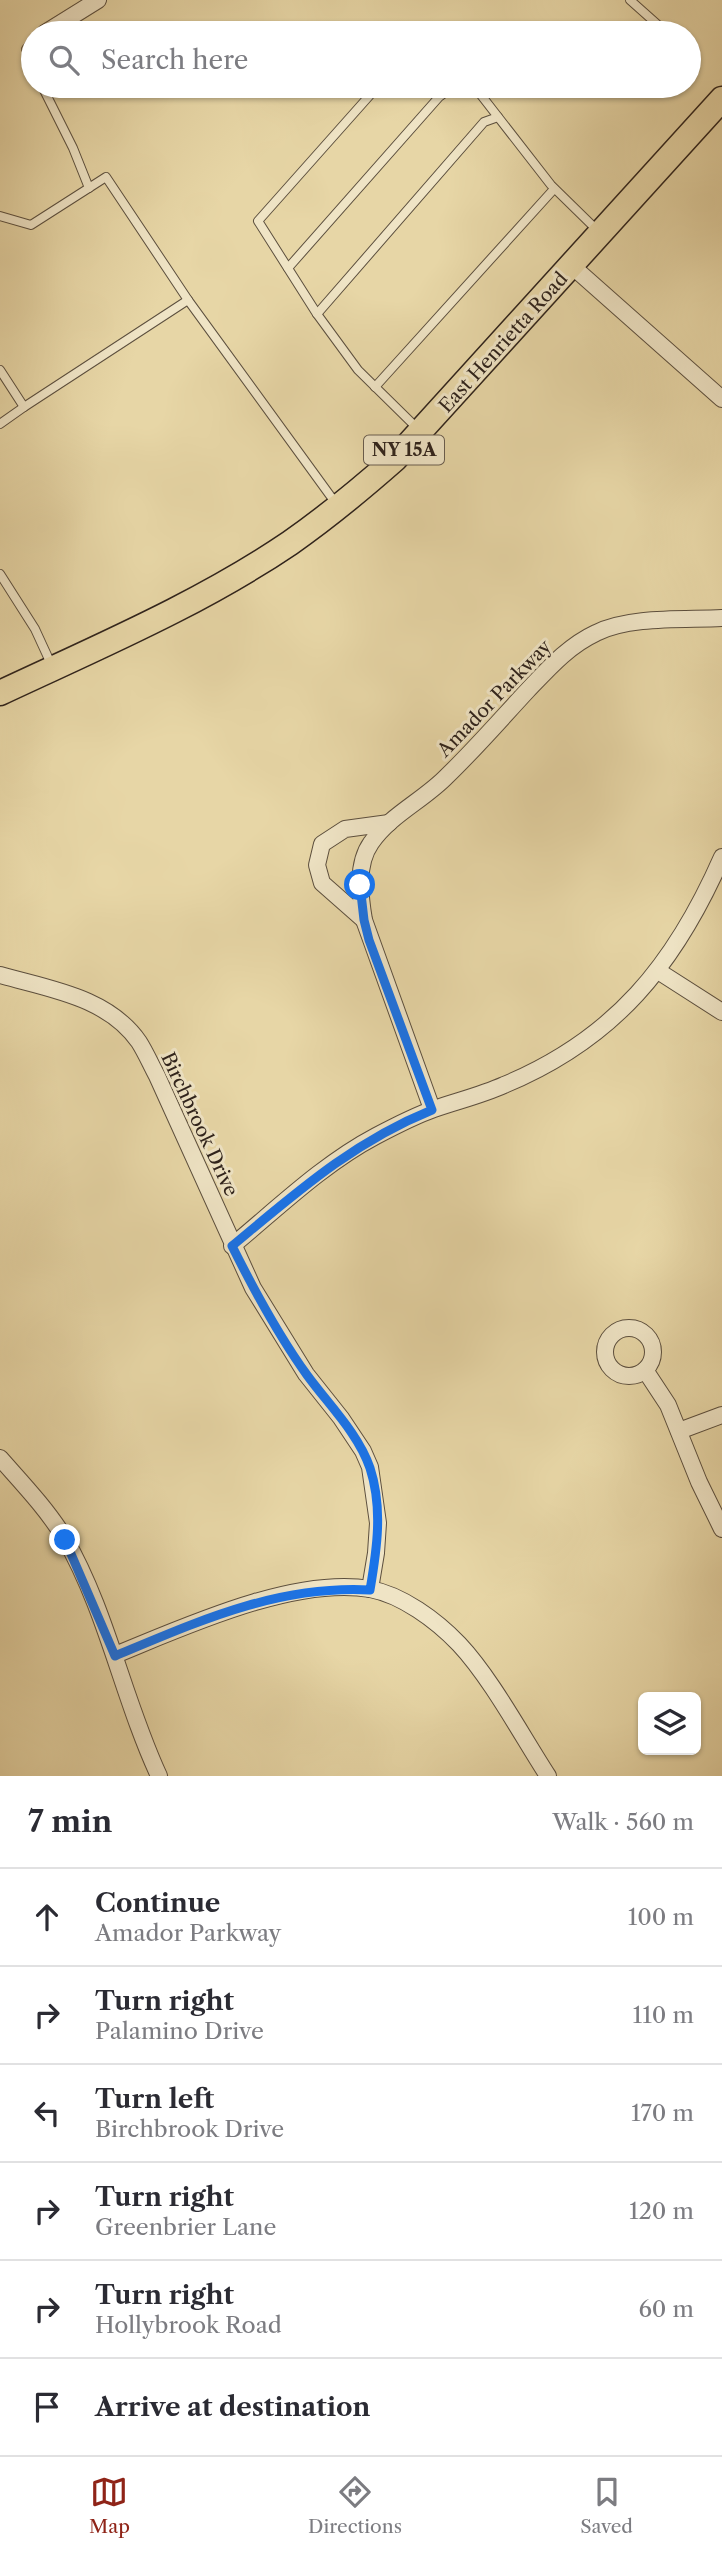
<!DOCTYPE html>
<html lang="en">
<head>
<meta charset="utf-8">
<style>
  body { margin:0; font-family:"Libre Caslon Text",serif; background:#f2f2f3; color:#2b2b33 }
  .controls { position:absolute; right:21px; bottom:21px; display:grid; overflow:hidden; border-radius:10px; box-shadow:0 2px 5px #0004 }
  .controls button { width:63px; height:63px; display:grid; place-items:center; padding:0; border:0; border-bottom:2px solid #e1e1e2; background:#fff; color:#2b2b33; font:35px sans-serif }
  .stop { position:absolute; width:21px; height:21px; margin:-16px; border:5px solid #1a73e8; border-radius:50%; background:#fff }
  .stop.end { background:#1a73e8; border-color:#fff; box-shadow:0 2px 7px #0008 }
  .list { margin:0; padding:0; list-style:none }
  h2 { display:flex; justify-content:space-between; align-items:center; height:91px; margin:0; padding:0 28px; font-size:30px }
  h2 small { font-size:23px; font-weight:400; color:#7c7c81 }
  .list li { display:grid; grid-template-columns:46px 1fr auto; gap:21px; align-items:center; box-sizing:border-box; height:98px; padding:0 28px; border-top:2px solid #e1e1e2 }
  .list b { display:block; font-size:26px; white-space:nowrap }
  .list p { margin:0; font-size:23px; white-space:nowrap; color:#7c7c81 }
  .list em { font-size:23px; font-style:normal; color:#7c7c81 }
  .icon { flex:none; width:38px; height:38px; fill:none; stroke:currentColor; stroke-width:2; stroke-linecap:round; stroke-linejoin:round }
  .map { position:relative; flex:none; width:722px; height:1776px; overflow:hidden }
  .search { position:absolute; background:#fff; box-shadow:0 2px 5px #0004; left:21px; right:21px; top:21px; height:77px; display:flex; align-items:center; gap:18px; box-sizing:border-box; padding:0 24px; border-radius:38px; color:#7c7c81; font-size:26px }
  .sheet { height:679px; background:#fff }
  nav { display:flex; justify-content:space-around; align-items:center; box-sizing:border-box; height:98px; border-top:2px solid #e1e1e2; background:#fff; font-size:19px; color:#7c7c81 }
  nav a { display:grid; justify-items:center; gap:4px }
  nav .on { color:#8f2418 }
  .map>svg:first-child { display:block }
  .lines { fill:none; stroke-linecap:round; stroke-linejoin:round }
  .lane-casing { stroke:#5c4f3e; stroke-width:10 }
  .street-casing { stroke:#5c4f3e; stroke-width:18 }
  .primary-casing { stroke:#2e221b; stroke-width:27 }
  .lane { stroke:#efe4c5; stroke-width:8 }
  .street { stroke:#efe4c5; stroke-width:16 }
  .primary { stroke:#e7d6a6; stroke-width:24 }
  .route { stroke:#1a73e8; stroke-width:9 }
  .labels { text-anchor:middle; stroke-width:6; stroke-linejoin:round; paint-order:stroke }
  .shield { fill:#efe4c5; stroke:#685c4e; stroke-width:2 }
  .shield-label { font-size:18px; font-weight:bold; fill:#2e221b }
  .street-label { font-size:19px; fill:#2e221b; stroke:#efe4c5 }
</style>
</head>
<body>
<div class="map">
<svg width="722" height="1776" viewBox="0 0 722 1776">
  <rect width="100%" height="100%" fill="#e7d6a6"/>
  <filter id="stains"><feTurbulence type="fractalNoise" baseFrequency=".00286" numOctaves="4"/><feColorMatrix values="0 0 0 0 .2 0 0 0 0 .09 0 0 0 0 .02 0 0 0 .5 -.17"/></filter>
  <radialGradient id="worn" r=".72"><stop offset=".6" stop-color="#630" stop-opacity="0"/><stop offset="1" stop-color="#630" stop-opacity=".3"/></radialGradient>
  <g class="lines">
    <g class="lane-casing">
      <g id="lane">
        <polyline points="630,0 667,33"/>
        <polyline points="33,41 26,49 33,67"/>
        <polyline points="42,86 73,148 89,188"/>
        <polyline points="378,86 258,221 317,314 358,370 418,429"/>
        <polyline points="474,86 551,185 599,232"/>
        <polyline points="0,216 31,225 106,177 188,300 337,505"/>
        <polyline points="288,268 439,97 454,86"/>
        <polyline points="317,314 484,122 498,117"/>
        <polyline points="0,370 24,407 0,424"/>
        <polyline points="375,387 554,189"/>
        <polyline points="24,407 188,300"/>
        <polyline points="0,574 35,629 52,666"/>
      </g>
    </g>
    <g class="street-casing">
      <g id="street">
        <polyline points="45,33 98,0"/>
        <polyline points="572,266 722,399"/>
        <polyline points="364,920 322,883 317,865 322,844 345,829 389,823"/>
        <polyline points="658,971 722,1012"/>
        <path d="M0 975C49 989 108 997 139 1042 146 1053 151 1065 157 1076L253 1288 306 1374 341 1418 363 1451 370 1467 378 1523 376 1553 370 1589"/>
        <path d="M432 1109 364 920C360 896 356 864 371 843 390 815 424 800 447 776 475 749 501 719 527 691 548 669 568 646 596 633 629 616 685 620 722 618"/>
        <path d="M232 1246C278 1208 323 1164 376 1136 395 1126 414 1116 434 1109 457 1101 482 1095 504 1085 615 1039 675 964 722 857"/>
        <circle cx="629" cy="1352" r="24"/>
        <polyline points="645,1370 668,1405 699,1482 722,1529"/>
        <polyline points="679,1431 722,1415"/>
        <path d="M0 1458C22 1483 46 1508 64 1537 107 1611 123 1699 159 1776"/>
        <path d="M115 1655C184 1627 294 1576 370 1589 402 1595 436 1620 459 1644 491 1678 522 1736 548 1776"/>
      </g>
    </g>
    <g class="primary-casing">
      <path id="primary" d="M0 693C98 647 200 604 290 543 327 517 361 489 395 459L722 99"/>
    </g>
    <use href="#lane" class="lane"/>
    <use href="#street" class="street"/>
    <use href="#primary" class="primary"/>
  </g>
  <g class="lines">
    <path class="route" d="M65 1540 115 1656C199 1621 278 1585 370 1590 377 1549 383 1508 370 1468 358 1433 328 1404 307 1375 278 1335 254 1290 232 1246 297 1192 353 1142 432 1110L369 940 364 920 360 885"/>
  </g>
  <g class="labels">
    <rect class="shield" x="364" y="435.5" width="80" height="29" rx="5"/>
    <g class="shield-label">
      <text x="404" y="456">NY 15A</text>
    </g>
    <g class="street-label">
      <text transform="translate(503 342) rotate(-48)" y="7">East Henrietta Road</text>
      <text transform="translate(494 698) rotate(-46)" y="7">Amador Parkway</text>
      <text transform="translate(200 1124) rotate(65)" y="7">Birchbrook Drive</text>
    </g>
  </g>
  <rect width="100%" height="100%" filter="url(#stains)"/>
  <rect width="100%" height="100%" fill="url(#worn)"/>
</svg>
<div class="controls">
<button><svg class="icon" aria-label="layers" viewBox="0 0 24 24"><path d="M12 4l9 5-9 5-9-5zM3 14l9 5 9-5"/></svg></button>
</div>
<div class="stop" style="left:360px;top:885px"></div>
<div class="stop end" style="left:65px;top:1540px"></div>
<div class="search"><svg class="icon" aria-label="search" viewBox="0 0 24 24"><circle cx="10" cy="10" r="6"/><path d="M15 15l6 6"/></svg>Search here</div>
</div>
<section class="sheet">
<h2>7 min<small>Walk · 560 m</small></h2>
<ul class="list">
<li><svg class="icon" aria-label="ahead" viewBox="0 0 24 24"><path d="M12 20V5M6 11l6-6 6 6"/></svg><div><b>Continue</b><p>Amador Parkway</p></div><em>100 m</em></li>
<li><svg class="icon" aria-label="right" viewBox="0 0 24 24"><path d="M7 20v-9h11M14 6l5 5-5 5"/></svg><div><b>Turn right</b><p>Palamino Drive</p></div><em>110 m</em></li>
<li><svg class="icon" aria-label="left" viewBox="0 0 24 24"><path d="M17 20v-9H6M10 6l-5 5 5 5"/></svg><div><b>Turn left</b><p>Birchbrook Drive</p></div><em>170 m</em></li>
<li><svg class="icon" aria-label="right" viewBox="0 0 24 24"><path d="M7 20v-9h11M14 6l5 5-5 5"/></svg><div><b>Turn right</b><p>Greenbrier Lane</p></div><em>120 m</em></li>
<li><svg class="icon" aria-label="right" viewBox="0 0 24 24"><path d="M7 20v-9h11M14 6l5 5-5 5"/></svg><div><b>Turn right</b><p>Hollybrook Road</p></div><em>60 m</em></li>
<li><svg class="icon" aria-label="arrive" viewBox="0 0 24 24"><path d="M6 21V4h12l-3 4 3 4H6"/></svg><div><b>Arrive at destination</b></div></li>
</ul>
</section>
<nav>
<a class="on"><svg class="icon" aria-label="map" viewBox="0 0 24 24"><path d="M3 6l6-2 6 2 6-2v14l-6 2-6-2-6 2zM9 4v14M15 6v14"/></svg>Map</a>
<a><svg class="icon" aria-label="directions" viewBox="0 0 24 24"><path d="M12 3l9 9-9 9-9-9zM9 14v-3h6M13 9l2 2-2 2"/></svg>Directions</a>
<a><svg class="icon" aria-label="saved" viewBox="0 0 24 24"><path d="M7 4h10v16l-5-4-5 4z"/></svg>Saved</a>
</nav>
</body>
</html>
